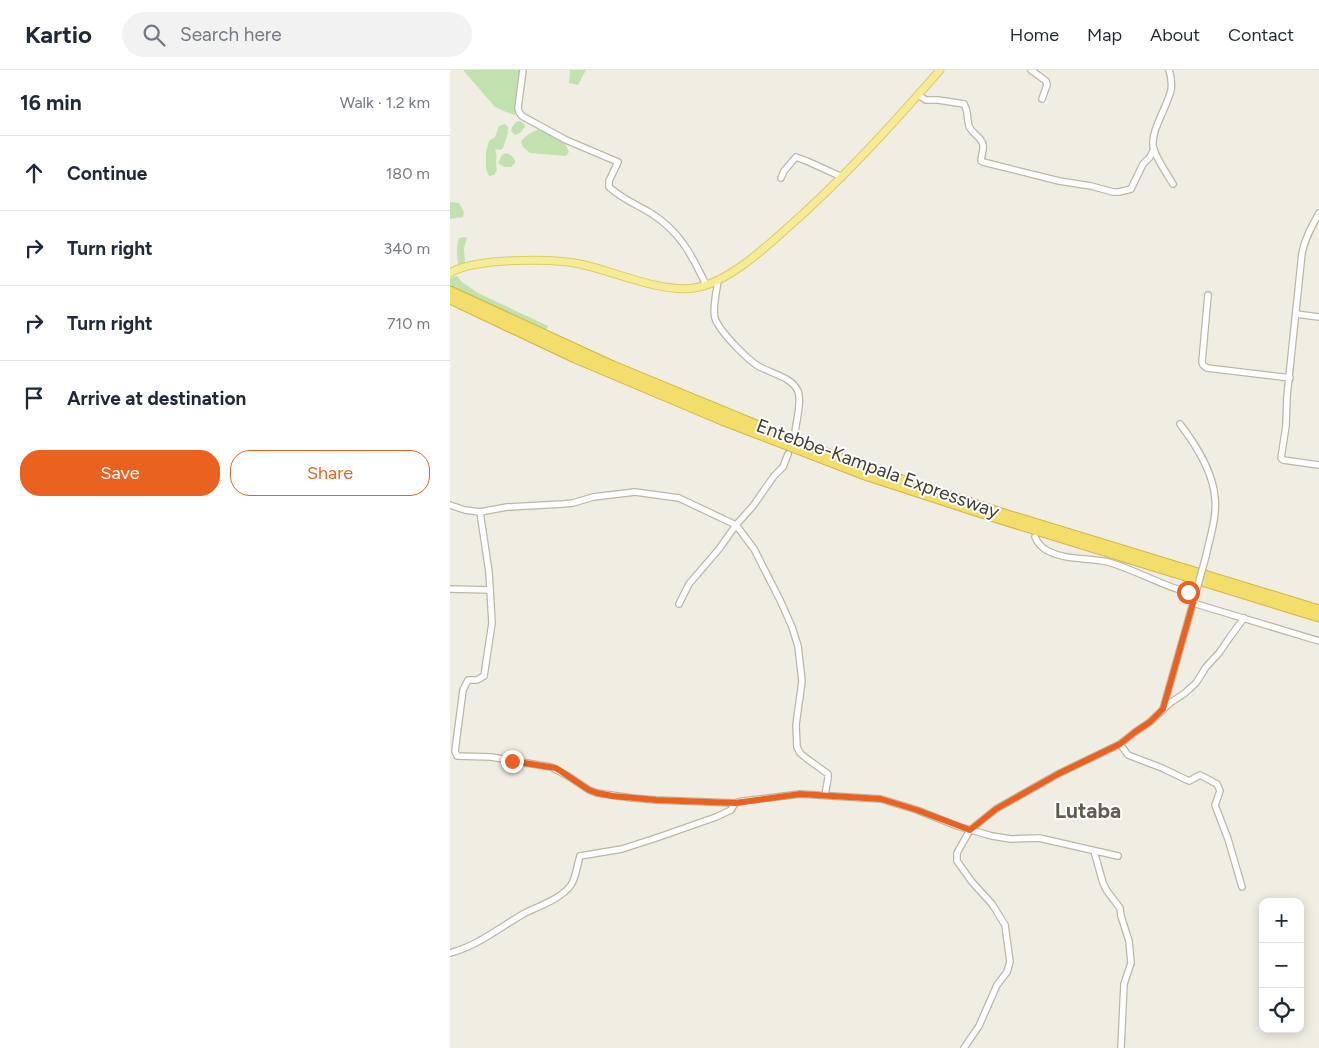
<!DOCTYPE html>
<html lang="en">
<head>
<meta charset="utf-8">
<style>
  body { margin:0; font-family:Figtree,sans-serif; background:#f2f2f3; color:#1f2937 }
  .controls { position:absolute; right:15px; bottom:15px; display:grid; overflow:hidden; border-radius:10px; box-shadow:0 2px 12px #0003 }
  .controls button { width:45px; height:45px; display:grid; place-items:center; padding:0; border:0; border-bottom:1px solid #e0e1e3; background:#fff; color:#1f2937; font:25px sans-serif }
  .stop { position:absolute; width:15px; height:15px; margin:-11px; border:4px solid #ea6220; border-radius:50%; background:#fff }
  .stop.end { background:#ea6220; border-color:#fff; box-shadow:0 1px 5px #0008 }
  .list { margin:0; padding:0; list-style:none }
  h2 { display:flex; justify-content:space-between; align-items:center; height:65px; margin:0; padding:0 20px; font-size:21px }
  h2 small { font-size:16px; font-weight:400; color:#747a83 }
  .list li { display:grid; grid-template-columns:32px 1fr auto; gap:15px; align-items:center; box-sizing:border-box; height:75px; padding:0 20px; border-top:1px solid #e0e1e3 }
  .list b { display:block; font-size:19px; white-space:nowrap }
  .list em { font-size:16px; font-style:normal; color:#747a83 }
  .actions { display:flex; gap:10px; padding:15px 20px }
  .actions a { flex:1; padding:11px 0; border:1px solid #ea6220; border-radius:20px; text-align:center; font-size:18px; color:#ea6220 }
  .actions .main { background:#ea6220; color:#fff }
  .icon { flex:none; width:28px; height:28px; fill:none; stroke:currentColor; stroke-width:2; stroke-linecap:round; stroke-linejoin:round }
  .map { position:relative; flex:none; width:869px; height:978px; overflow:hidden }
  header { display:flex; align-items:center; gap:30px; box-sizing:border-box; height:70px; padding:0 25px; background:#fff; border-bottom:1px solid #e0e1e3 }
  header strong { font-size:24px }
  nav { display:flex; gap:28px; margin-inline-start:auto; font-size:18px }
  .search { width:350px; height:45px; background:#f2f2f3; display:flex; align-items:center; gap:12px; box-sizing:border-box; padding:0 18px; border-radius:28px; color:#747a83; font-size:19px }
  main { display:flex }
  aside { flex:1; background:#fff }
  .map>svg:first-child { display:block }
  .green { fill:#c1e2ae }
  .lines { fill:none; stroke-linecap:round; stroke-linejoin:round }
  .minor-casing { stroke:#bbb7a6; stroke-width:8 }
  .major-casing { stroke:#dacb67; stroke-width:9 }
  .highway-casing { stroke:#d1b43c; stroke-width:11 }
  .minor { stroke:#fff; stroke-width:5.5 }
  .major { stroke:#f6ec96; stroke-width:7 }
  .highway { stroke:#f3dd6b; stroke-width:9 }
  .minor-bridge-casing { stroke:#bbb7a6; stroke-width:8; stroke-linecap:butt }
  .minor-bridge { stroke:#fff; stroke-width:5.5 }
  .route { stroke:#ea6220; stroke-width:6 }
  .labels { text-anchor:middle; stroke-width:4; stroke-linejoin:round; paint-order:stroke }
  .street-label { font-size:19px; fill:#413e34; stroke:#fff }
  .quarter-label { font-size:21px; font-weight:bold; fill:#635e4c; stroke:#fff }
</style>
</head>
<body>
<header>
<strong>Kartio</strong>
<div class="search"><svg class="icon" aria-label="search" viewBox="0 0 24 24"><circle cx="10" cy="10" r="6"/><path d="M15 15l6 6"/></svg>Search here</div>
<nav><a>Home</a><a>Map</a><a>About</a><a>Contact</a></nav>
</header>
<main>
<aside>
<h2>16 min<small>Walk · 1.2 km</small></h2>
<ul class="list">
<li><svg class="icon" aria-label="ahead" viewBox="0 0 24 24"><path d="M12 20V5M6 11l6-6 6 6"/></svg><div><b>Continue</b></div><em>180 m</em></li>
<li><svg class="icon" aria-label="right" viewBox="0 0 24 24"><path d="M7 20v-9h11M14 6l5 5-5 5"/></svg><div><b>Turn right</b></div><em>340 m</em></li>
<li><svg class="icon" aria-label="right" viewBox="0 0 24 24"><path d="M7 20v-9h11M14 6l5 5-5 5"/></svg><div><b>Turn right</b></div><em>710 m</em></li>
<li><svg class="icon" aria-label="arrive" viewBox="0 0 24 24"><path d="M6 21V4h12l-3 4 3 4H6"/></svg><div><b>Arrive at destination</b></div></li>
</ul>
<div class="actions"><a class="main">Save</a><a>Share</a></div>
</aside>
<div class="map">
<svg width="869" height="978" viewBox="0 0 869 978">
  <rect width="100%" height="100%" fill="#f0eee3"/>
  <g class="green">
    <polygon points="13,0 70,0 65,45 56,42 45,37"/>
    <polygon points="120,0 136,0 128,15 119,13"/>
    <polygon points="70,51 74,54 75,57 70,63 65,65 61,61 62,57 66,52"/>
    <path d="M55 54 58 57V63L53 78 50 80 45 79C48 86 45 93 47 100L44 105 39 106 36 99V81L39 71 45 67 49 56Z"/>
    <path d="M90 59C101 66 115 68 119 82L116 86 80 83 73 77 71 72C74 66 83 61 90 59Z"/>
    <polygon points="57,83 62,86 65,90 65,93 61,97 54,97 48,93 52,85"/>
    <polygon points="0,132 9,133 14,142 13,147 0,149"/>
    <path d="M14 167 17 168 14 178 15 194 8 195C7 185 6 177 9 168Z"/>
    <polygon points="7,206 12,212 28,223 98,256 96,261 0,218 0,208"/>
  </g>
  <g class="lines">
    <g class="minor-casing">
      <g id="minor">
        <path d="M73 0 68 38 69 42 72 46 116 70 168 92 159 111V117C171 128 185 134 199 142 229 160 242 185 256 215"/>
        <polyline points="581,0 596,11 597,15 592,29"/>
        <path d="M719 0C721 6 722 13 721 20 718 36 698 64 704 80 708 91 717 104 723 114"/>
        <path d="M468 25 476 30H488L514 34 515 36C518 42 517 49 519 56 521 63 532 67 533 75 534 80 531 86 531 91L533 92 609 111 641 116 663 122H669L681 119 693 94 700 87 704 79"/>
        <polyline points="331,108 334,101 346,87 359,92 392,107"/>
        <path d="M869 143C862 156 855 168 852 183L837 326 836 356 831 388 833 390 869 395"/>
        <path d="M268 210C267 220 262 239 265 248 269 261 300 293 312 298 324 304 342 308 348 321 352 331 346 352 345 363"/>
        <polyline points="758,225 752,292 753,295 757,298 840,308"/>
        <polyline points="846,244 869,247"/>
        <path d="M730 354C746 375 763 401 765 428 767 447 760 467 756 486"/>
        <polyline points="0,435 15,440 30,442 57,437 113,434 123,433 143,427 185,422 229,428 286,455 304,479 330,530 342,557 348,576 352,611 346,655 347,677 350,683 356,688 378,704 378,708 375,725"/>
        <polyline points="30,442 39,502 42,553 34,606 27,610 18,610 13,620 5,681 7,686 41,687 101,697 118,706 139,720 147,723 182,728 206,730 285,733"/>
        <path d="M585 467C588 474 592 478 598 481 617 491 638 487 658 492 686 500 710 515 737 522L743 533 869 571"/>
        <polyline points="0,519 40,520"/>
        <polyline points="229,534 239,514 269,479 286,455 303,436 324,406 333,397 338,384"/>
        <polyline points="713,639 743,533"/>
        <polyline points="670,674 678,685 712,698 739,711 750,705 767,714 770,721 765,735 778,769 792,817"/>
        <polyline points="644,781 653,813 657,821 670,838 671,846 679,871 681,893 674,914 671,978"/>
        <path d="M0 883C28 876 50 857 75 843 89 836 111 829 121 815 126 808 127 795 130 786L172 779 209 767 266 747 281 740 285 733 293 731 350 724 431 729 467 740 507 756 542 766 561 769 589 768 668 786"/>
        <polyline points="514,978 529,956 547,915 557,902 560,892 555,855 542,834 522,812 507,791 507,783 520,760 546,739 608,704 670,674 685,662 700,652 720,633 735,623 746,613 756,597 769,583 780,567 794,548"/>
      </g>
    </g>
    <g class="major-casing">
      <path id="major" d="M0 203C24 188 102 188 130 194 164 201 210 223 244 218 275 214 313 180 335 160 391 111 441 56 490 0"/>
    </g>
    <g class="highway-casing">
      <g id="highway">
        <polyline points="0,221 163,296 362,378 437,405 551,443 869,540"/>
        <polyline points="0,229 125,288 272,350 418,406 544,447 869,547"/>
      </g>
    </g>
    <use href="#minor" class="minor"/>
    <use href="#major" class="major"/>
    <use href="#highway" class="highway"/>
    <g class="minor-bridge-casing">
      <polyline id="minor-bridge" points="743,533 756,486"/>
    </g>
    <use href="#minor-bridge" class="minor-bridge"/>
  </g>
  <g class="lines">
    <polyline class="route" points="62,691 106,698 139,720 147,723 163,726 206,730 285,733 350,724 431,729 467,740 520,760 546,739 608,704 670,674 685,662 700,652 713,639 743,533 738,522"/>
  </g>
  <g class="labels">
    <g class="street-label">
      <text transform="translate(428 398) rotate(20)" y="7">Entebbe-Kampala Expressway</text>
    </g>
    <g class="quarter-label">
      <text x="638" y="748">Lutaba</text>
    </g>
  </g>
</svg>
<div class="controls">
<button>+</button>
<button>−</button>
<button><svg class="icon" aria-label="locate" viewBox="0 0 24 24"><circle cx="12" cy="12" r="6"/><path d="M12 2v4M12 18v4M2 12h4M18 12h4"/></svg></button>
</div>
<div class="stop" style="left:738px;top:522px"></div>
<div class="stop end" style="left:62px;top:691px"></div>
</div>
</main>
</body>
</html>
